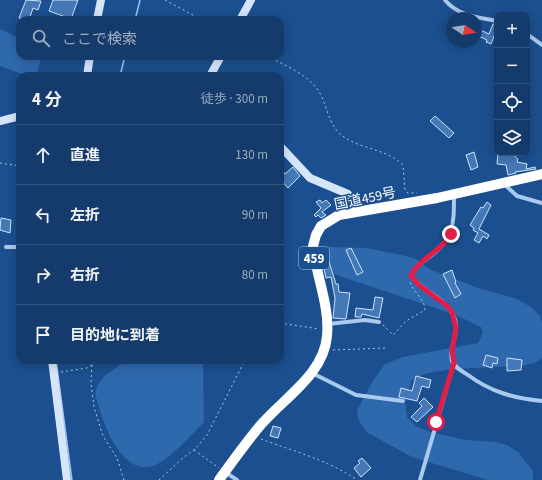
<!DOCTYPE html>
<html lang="ja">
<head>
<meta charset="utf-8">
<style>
  body { margin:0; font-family:"Source Sans 3","Noto Sans JP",sans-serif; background:#214673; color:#f1f3f6 }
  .controls { position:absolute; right:12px; top:12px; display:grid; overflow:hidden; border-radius:8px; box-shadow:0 2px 10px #0003 }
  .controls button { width:36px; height:36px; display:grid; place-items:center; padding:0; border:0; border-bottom:1px solid #33557e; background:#143b6b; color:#f1f3f6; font:20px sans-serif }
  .compass { position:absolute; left:446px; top:12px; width:36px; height:36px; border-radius:50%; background:#143b6b; box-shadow:0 2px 10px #0003; rotate:102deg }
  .stop { position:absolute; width:12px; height:12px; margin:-9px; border:3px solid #e11d48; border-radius:50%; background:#fff }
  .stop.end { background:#e11d48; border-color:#fff; box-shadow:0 1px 4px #0008 }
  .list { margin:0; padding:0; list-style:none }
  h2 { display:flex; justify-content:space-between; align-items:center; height:52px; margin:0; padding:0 16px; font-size:17px }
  h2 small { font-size:13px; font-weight:400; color:#9dadc1 }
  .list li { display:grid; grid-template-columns:26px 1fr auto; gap:12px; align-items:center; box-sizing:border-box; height:60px; padding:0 16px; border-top:1px solid #33557e }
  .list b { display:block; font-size:15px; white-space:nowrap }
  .list em { font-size:13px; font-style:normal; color:#9dadc1 }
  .icon { flex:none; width:22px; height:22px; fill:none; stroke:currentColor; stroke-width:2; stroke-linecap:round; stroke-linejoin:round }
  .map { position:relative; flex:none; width:542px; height:480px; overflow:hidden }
  .search { position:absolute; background:#143b6b; box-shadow:0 2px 10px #0003; left:16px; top:16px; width:268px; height:44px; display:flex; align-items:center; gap:10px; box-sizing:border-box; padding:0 14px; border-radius:12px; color:#9dadc1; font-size:15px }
  .panel { position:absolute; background:#143b6b; box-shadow:0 2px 10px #0003; left:16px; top:72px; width:268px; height:292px; border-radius:12px }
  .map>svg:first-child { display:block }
  .green { fill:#2e69ad }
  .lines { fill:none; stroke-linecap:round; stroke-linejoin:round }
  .stream { stroke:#9cc4f0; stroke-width:1.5 }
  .building { fill:#4478b7; stroke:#cfe3fa }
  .path { stroke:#a9c9ee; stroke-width:1; stroke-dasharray:2 3; stroke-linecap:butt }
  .street { stroke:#a9c9ee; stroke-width:4 }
  .secondary { stroke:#d6e6fa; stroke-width:8 }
  .highway { stroke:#fff; stroke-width:10 }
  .route { stroke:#e11d48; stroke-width:5 }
  .labels { text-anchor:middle; stroke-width:3; stroke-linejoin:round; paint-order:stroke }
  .shield { fill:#1b4f8f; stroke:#bbcadd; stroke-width:1 }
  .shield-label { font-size:13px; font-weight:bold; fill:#fff }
  .street-label { font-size:14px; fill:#fff; stroke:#1b4f8f }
</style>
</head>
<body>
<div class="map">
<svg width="542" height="480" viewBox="0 0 542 480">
  <rect width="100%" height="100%" fill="#1b4f8f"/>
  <g class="green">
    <polygon points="0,29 20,39 20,56 42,56 36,76 27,76 0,66"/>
    <path d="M328 247 367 248 406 256 416 259 429 269 475 287 517 299 531 307 540 316 542 323V358C530 368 514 366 498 367 477 368 428 368 412 380L405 402 407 417 416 426 430 432 466 440 496 442 509 446 518 452 533 471V480H488L412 457 368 433 359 421 357 410 373 381 385 364 403 357 478 343 483 333 481 327 456 315 336 275 324 270 317 263 318 254 320 250Z"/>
    <path d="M127 360H203L204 422C192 434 168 461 153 466 123 475 105 429 99 407 98 402 94 395 96 389 101 376 116 368 127 360Z"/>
  </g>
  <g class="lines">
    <g class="stream">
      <polyline points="135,20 140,0"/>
      <polyline points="120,76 125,56"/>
      <polyline points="56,360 72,480"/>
    </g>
  </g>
  <g class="building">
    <polygon points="26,0 41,1 38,10 33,8 29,20 19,18"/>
    <polygon points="53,0 78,0 71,19 49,11"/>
    <polygon points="493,24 497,24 497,29 491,44 486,42 487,40 476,35 476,28 489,34"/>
    <polygon points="435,116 454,133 449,138 430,121"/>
    <polygon points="474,152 478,167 471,170 466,155"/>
    <polygon points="498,153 511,153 518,159 517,162 527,164 526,169 535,167 536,169 515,172 516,173 508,175 506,165 497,164"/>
    <polygon points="280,167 285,174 293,167 300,176 288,188 280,179"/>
    <polygon points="320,200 322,203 326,200 331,205 322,212 326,215 321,218 318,215 316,217 314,215 321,208 316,202"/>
    <polygon points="487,202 491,205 479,229 489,235 487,239 483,236 479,243 474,240 478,233 473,230 474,228 470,225 481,207 483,208"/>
    <polygon points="1,218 11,220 10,233 0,230"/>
    <polygon points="351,248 363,272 357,275 346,250"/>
    <polygon points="328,259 336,284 338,284 339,292 350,293 346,319 333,318 335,298 331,277 326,278 322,260"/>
    <polygon points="452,270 456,282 455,283 461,294 455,298 443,274"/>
    <polygon points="375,297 383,298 379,318 362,314 361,317 355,317 356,308 373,310"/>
    <polygon points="486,355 498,358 497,364 493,363 492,368 483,365"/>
    <polygon points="507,358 522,360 521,370 507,371"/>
    <polygon points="416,376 431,380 429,388 422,386 417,401 399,397 401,388 412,391"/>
    <polygon points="424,398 433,407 417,422 411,417 422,406 419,403"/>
    <polygon points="273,426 281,428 278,438 270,436"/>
    <polygon points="362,458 371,468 361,477 354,468 360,463 358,461"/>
  </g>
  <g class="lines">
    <g class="path">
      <polyline points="165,0 202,20"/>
      <path d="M267 56C284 65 307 74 318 90 327 104 328 123 340 134 359 150 384 147 403 165L405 190 408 193H417"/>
      <polyline points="0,163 20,166"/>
      <polyline points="280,323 319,329"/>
      <path d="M383 325 393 335 406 321 425 310C425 299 413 292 410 282"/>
      <polyline points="333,350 386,348"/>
      <polyline points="92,365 91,383 94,407 103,436 117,458 124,480"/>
      <polyline points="61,372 87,368 99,360"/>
      <path d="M261 439C293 451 328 460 357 480"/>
      <polyline points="194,450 219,468"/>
      <polyline points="159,480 183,458 196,448 207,435 245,360"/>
    </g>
    <g class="street">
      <path d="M445 0C458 16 478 17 497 21"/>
      <polyline points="527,34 542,45"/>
      <polyline points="503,183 517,196 542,203"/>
      <path d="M454 195C454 226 454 239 428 258 421 263 414 267 411 276 422 291 443 297 452 313 463 331 448 344 452 361 454 367 463 372 468 375 491 392 513 398 542 401"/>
      <polyline points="6,247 20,247"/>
      <polyline points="328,324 365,320 379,322"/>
      <polyline points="312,373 356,395 403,401"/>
      <polyline points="225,472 237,480"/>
      <polyline points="420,480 454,363"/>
    </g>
    <g class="secondary">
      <polyline points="97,20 101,0"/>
      <polyline points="240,20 251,0"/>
      <polyline points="87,76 90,56"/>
      <polyline points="210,76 221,56"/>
      <polyline points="0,121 20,116"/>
      <polyline points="280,146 310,178 348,194 360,211"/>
      <polyline points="52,360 67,480"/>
    </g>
    <path class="highway" d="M219 480C232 462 245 444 259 427 282 399 324 375 327 336 330 306 316 276 313 246L316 235 321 226 339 215 437 198 542 174"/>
  </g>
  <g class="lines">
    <path class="route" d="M436 422 454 363 452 351 456 328 452 312 447 306 419 285 411 276C417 260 441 252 451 234"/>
  </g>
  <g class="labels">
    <rect class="shield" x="299" y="247" width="30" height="22" rx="3"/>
    <g class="shield-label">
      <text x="314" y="263">459</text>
    </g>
    <g class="street-label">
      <text transform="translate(365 198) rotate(-12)" y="5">国道459号</text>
    </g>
  </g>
</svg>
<div class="controls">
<button>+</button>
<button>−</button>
<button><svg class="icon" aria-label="locate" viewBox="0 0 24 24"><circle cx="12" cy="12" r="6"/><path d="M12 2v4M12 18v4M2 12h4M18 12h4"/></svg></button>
<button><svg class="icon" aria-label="layers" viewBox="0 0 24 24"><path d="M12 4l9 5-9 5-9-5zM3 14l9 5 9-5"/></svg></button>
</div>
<svg class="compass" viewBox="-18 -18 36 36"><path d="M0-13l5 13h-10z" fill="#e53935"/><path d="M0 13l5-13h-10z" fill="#9dadc1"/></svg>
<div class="stop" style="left:436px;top:422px"></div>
<div class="stop end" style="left:451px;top:234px"></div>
<div class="search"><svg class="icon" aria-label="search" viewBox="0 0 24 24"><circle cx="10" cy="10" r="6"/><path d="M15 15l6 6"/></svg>ここで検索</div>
<section class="panel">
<h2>4 分<small>徒歩 · 300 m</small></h2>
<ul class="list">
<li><svg class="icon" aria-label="ahead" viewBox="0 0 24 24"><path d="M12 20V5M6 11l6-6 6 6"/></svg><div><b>直進</b></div><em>130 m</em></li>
<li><svg class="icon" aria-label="left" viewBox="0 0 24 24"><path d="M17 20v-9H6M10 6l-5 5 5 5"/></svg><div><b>左折</b></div><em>90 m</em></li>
<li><svg class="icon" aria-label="right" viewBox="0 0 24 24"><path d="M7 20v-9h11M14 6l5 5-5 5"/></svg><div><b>右折</b></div><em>80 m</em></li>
<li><svg class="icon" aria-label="arrive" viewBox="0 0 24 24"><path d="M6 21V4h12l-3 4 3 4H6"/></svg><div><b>目的地に到着</b></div></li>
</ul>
</section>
</div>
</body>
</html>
